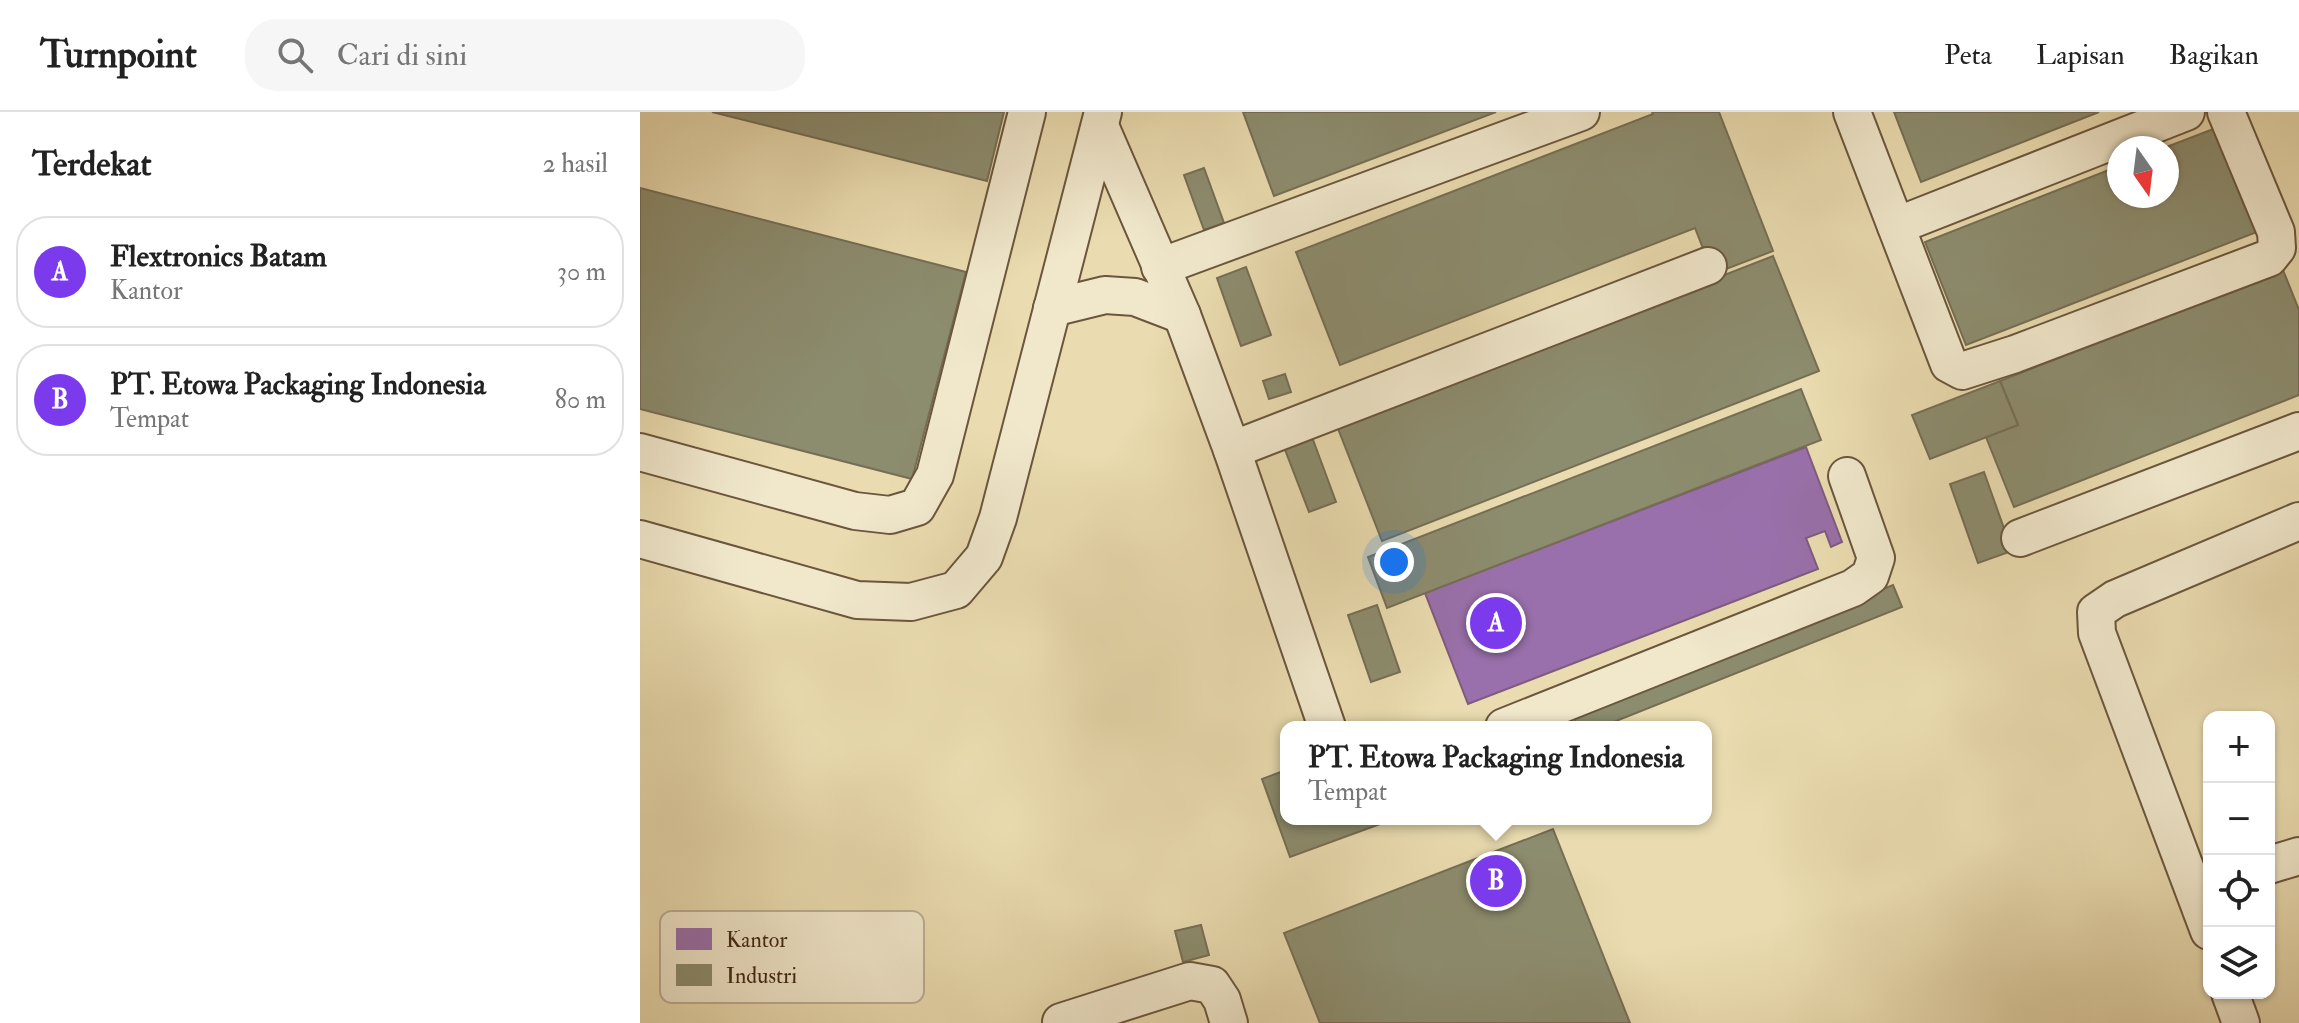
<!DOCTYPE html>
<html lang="id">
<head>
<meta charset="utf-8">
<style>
  body { margin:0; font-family:"IM FELL Double Pica",serif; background:#f6f6f6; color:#222 }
  .controls { position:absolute; right:24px; bottom:24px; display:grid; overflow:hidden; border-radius:16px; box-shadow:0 2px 6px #0004 }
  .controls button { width:72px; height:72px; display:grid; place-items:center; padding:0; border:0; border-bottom:2px solid #e0e0e0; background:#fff; color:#222; font:40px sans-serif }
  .compass { position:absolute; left:1467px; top:24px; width:72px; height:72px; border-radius:50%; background:#fff; box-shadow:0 2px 6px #0004; rotate:166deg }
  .you { position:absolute; left:754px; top:450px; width:28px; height:28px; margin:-20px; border:6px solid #fff; border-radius:50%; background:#1a73e8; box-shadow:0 0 0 12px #1a73e833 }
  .badge { display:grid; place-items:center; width:52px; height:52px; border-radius:50%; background:#7c3aed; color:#fff; font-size:26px; font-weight:700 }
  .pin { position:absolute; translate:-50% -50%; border:4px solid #fff; box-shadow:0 2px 8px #0006 }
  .popup { position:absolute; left:640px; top:609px; width:432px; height:104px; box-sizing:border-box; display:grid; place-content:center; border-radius:16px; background:#fff; filter:drop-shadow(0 2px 6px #0005); font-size:26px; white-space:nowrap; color:#767676 }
  .popup b { font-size:30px; color:#222 }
  .popup::after { content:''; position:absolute; left:50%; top:100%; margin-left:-16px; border:16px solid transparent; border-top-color:#fff }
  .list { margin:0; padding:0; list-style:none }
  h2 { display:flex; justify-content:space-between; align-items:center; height:104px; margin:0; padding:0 32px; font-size:34px }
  h2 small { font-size:26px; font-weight:400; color:#767676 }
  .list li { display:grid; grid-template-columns:52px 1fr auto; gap:24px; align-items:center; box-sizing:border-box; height:112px; margin:0 16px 16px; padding:0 16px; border:2px solid #e0e0e0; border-radius:32px }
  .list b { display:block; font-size:30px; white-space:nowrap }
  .list p { margin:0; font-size:26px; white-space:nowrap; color:#767676 }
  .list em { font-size:26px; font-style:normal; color:#767676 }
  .icon { flex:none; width:44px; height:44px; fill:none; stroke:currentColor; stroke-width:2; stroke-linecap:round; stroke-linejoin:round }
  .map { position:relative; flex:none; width:1659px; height:911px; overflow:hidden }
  header { display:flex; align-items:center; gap:48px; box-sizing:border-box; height:112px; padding:0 40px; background:#fff; border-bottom:2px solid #e0e0e0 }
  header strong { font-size:38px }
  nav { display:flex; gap:44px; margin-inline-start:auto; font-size:28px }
  .search { width:560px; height:72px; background:#f6f6f6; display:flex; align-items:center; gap:20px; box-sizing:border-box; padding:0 28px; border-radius:32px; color:#767676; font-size:30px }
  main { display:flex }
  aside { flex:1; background:#fff }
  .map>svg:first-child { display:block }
  .offices { fill:#9970ab; stroke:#7f5b7f; stroke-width:2 }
  .industry { fill:#8c8c6e; stroke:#766e54; stroke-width:2 }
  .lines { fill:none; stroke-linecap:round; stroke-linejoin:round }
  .minor-casing { stroke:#6b563d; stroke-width:40 }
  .minor { stroke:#f1e8cc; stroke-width:36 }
  .key { fill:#f1e8cc; stroke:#bcaf96; stroke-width:2 }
  .key-label { font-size:22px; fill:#412917 }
</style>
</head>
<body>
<header>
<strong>Turnpoint</strong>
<div class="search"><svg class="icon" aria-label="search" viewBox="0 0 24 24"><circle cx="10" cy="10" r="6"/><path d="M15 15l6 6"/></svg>Cari di sini</div>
<nav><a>Peta</a><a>Lapisan</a><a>Bagikan</a></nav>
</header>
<main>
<aside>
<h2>Terdekat<small>2 hasil</small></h2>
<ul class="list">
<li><span class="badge">A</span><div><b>Flextronics Batam</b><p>Kantor</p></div><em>30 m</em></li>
<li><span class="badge">B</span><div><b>PT. Etowa Packaging Indonesia</b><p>Tempat</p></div><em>80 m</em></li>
</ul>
</aside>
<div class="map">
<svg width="1659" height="911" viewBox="0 0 1659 911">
  <rect width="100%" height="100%" fill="#eadcb0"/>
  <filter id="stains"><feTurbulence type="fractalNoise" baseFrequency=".0025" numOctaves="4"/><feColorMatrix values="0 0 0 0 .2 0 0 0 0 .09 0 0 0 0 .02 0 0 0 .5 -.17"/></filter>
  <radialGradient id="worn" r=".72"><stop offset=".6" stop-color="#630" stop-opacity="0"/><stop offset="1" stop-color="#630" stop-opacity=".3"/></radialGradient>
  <polygon class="offices" points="1166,335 1202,430 1191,435 1185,419 1166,426 1178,457 828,592 785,481"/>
  <g class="industry">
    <polygon points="72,0 364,0 347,69"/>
    <polygon points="603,0 856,0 634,84"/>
    <polygon points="1012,0 1079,0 1133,139 1073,162 1055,116 700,253 656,140 1013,2"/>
    <polygon points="1254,0 1459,0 1281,70"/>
    <polygon points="1581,14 1622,118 1326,233 1285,130 1479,54 1479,84 1527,84 1527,36 1524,36"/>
    <polygon points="564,56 584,111 564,118 544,63"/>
    <polygon points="0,76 326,160 272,367 0,297"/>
    <polygon points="1133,144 1179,259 742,429 697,314"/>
    <polygon points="606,155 631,223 601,234 577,166"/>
    <polygon points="1643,158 1659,198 1659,283 1374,395 1346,325 1378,313 1360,269"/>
    <polygon points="645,262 651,280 629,287 623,269"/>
    <polygon points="1360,269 1378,313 1290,347 1272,303"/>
    <polygon points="1161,277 1181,328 747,496 728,445"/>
    <polygon points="672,325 696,390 669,400 644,335"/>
    <polygon points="1344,360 1372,439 1338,451 1310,372"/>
    <polygon points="1253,473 1262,495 961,615 938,615 932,601"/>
    <polygon points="737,493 760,560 731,570 708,503"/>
    <polygon points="646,658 646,707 751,708 650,745 622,667"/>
    <polygon points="913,717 990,911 680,911 644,821"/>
    <polygon points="561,813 569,843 543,850 535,819"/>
  </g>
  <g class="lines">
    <g class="minor-casing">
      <g id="minor">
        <polyline points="1212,0 1309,252 1322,259 1375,242 1629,146 1637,136 1636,120 1586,0"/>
        <polyline points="460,14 542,203 592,338 687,615"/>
        <polyline points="1256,114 1546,0"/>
        <polyline points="520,155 941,0"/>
        <polyline points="412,196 465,183 495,185 542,203"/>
        <polyline points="592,338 1068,154"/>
        <polyline points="0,340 215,399 250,403 277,395 295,363 387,0"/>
        <polyline points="1380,426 1659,319"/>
        <polyline points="0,427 217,488 271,490 316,478 344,445 358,406 463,0"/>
        <polyline points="864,615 1213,476 1230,464 1236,446 1207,364"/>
        <polyline points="1629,753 1659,744"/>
        <polyline points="1569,819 1457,521 1456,500 1475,487 1659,409"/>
        <polyline points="1590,881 1601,911"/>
        <polyline points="421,910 550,869 572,873 582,888 589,911"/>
      </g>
    </g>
    <use href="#minor" class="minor"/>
  </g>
  <rect x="20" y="799" width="264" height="92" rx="12" class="key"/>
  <rect x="36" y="816" width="36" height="22" fill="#9970ab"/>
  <rect x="36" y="852" width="36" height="22" fill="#8c8c6e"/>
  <g class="key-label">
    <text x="86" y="835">Kantor</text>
    <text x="86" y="871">Industri</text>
  </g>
  <rect width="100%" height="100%" filter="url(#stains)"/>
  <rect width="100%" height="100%" fill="url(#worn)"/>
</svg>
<div class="controls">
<button>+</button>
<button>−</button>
<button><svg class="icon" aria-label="locate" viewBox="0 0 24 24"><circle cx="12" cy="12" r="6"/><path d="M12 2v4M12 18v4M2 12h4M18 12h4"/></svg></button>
<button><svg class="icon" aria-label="layers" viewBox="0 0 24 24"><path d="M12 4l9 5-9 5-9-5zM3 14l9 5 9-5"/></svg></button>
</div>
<svg class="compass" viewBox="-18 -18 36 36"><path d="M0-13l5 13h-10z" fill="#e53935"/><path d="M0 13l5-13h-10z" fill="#767676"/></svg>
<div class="you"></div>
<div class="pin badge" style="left:856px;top:511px">A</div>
<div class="pin badge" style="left:856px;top:769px">B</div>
<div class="popup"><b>PT. Etowa Packaging Indonesia</b>Tempat</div>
</div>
</main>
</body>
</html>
